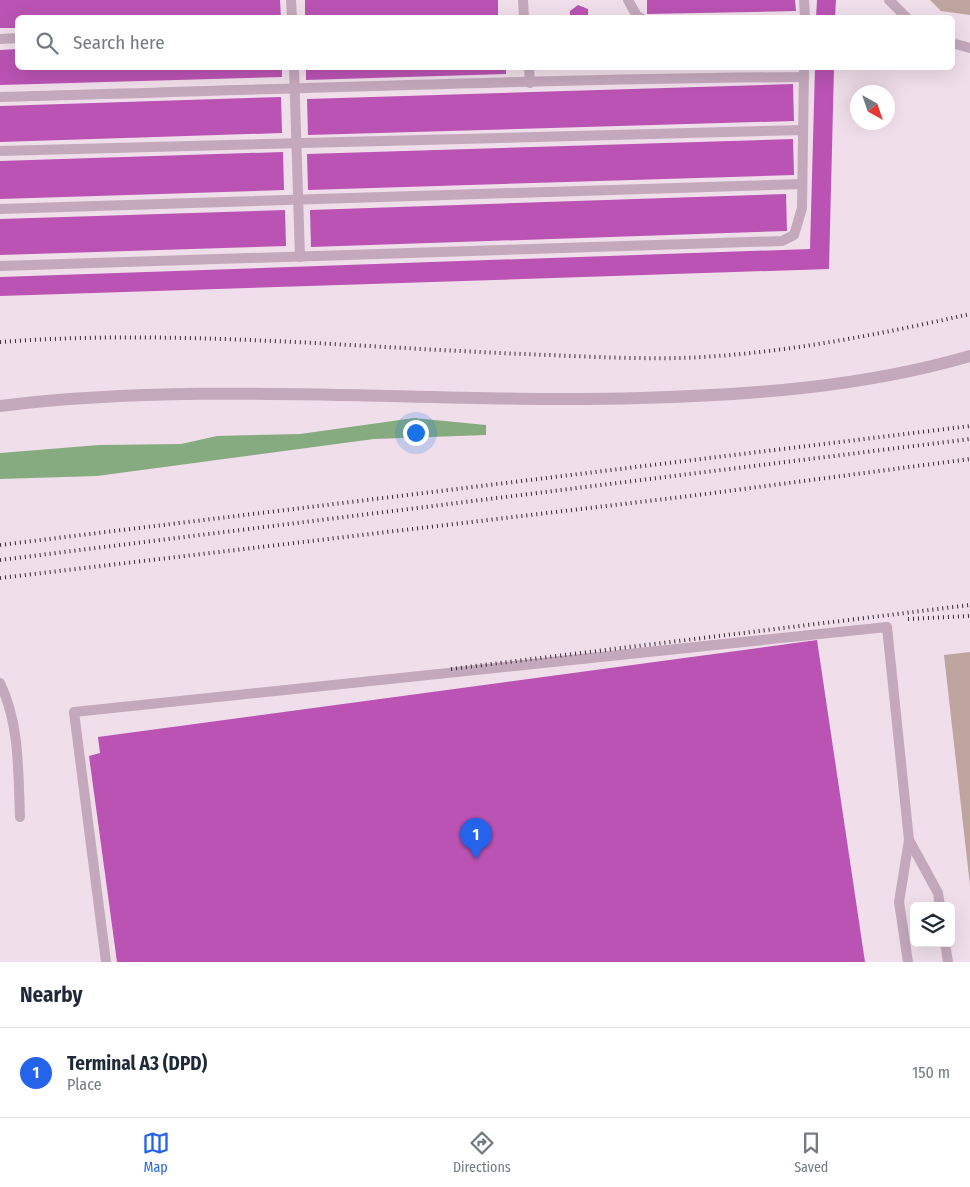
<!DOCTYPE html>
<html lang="en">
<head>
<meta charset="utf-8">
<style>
  body { margin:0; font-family:"Fira Sans Condensed",sans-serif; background:#f6f6f7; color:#1f2937 }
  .controls { position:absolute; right:15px; bottom:15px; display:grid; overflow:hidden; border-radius:8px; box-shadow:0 5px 20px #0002 }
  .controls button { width:45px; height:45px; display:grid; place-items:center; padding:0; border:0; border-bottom:1px solid #e0e1e3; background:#fff; color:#1f2937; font:25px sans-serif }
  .compass { position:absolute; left:850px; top:85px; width:45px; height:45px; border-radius:50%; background:#fff; box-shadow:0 5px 20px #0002; rotate:140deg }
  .you { position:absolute; left:415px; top:432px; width:18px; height:18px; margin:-12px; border:4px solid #fff; border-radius:50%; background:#1a73e8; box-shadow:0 0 0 8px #1a73e833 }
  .badge { display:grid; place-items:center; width:32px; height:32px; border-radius:50%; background:#2563eb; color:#fff; font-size:16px; font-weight:700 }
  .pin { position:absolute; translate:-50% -41px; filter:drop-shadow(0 1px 2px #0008) }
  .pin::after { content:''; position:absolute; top:26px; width:18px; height:15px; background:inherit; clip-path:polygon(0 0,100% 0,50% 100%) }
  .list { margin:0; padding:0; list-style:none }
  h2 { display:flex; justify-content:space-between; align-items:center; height:65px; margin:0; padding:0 20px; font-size:21px }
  h2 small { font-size:16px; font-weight:400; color:#747a83 }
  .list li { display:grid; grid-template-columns:32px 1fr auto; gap:15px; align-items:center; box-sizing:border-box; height:90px; padding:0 20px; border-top:1px solid #e0e1e3 }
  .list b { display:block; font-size:19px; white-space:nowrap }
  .list p { margin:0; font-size:16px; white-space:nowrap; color:#747a83 }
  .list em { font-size:16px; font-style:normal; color:#747a83 }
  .icon { flex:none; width:28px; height:28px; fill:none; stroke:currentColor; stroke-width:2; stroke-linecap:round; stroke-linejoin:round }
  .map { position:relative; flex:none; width:970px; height:962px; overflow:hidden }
  .search { position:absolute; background:#fff; box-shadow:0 5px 20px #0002; left:15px; right:15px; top:15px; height:55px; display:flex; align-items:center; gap:12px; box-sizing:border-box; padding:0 18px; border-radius:8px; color:#747a83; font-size:19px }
  .sheet { height:155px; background:#fff }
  nav { display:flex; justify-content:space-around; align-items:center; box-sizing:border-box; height:70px; border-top:1px solid #e0e1e3; background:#fff; font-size:14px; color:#747a83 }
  nav a { display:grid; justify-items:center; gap:2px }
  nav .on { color:#2563eb }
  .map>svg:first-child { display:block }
  .green { fill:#bea5a0 }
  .water { fill:#86ab80 }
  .building { fill:#ba53b3 }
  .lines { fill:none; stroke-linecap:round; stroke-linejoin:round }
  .lane { stroke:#c4a8bc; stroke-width:10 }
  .street { stroke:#c4a8bc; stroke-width:12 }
  .rail { stroke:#362a34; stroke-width:4; stroke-dasharray:1 4; stroke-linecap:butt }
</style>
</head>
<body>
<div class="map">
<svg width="970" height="962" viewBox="0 0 970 962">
  <rect width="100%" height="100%" fill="#f0dfea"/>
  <g class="green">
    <polygon points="930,0 970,0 970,15 941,11"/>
    <polygon points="970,652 970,886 944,655"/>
  </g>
  <polygon class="water" points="414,418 486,425 486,435 374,439 97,476 0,479 0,453 99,445 181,444 217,436 300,434"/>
  <g class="building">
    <polygon points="0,0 280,0 281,18 18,18 18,28 0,28"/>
    <polygon points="305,0 498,0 498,16 305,18"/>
    <polygon points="647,0 795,0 796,11 647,14"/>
    <polygon points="817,0 836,0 835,18 816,18"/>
    <polygon points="578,5 588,9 588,18 570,18 570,11"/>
    <polygon points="18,49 18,68 282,68 282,77 0,85 0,50"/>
    <polygon points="306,68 506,68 506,74 306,80"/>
    <polygon points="815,68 834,68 829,269 0,296 0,277 810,249"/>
    <polygon points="793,84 794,121 308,135 307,99"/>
    <polygon points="281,97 282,133 0,142 0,106"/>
    <polygon points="793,139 794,175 308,190 307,154"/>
    <polygon points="283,152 284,190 0,199 0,161"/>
    <polygon points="786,194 787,231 311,247 310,210"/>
    <polygon points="285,210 286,246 0,255 0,219"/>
    <polygon points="817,640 865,962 117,962 89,756 100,753 98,737"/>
  </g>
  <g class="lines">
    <g class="lane">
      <polyline points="291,0 292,18"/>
      <polyline points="523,0 524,18"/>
      <polyline points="628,0 637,16 641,18"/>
      <polyline points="804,0 805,18"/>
      <polyline points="889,0 907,18"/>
      <polyline points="0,39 18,38"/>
      <polyline points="952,43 970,48"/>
      <polyline points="294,68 300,257"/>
      <polyline points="529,68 530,83"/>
      <path d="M0 97C268 90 536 79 804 77"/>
      <polyline points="0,151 803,130"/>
      <polyline points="0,209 802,184"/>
      <polyline points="0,266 782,241 794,235 802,208 804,68"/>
      <path d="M0 683C20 725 18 771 20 817"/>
      <polyline points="909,840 938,893 940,906"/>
      <polyline points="945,943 948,962"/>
      <polyline points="106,962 74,712 887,627 909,840 899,902 908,962"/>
    </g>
    <path class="street" d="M0 406C212 380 427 404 641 398 751 395 863 387 970 356"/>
    <g class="rail">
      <path d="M0 342C174 329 349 347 523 354 575 356 628 359 680 358 775 355 877 335 970 314"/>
      <polyline points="0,545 970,426"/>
      <polyline points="0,560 970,439"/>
      <polyline points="0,578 690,496 970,459"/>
      <polyline points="908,619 970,616"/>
      <polyline points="451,669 970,605"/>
    </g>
  </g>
</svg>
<div class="controls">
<button><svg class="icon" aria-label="layers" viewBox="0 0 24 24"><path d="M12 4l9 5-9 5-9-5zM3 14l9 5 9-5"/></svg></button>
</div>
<svg class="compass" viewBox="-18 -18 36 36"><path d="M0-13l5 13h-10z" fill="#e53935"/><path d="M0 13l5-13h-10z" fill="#747a83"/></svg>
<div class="you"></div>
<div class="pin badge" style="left:476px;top:859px">1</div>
<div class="search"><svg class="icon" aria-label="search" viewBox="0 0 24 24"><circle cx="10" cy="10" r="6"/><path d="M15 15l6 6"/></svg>Search here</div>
</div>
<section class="sheet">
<h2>Nearby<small></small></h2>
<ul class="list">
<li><span class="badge">1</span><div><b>Terminal A3 (DPD)</b><p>Place</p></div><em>150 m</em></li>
</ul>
</section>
<nav>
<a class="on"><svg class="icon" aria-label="map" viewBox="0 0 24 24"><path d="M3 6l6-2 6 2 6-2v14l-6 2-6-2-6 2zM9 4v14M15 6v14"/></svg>Map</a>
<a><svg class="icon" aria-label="directions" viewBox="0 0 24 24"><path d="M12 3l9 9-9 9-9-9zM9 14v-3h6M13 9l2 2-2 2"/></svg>Directions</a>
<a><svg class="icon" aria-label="saved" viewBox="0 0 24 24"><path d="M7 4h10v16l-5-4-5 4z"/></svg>Saved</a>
</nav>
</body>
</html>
